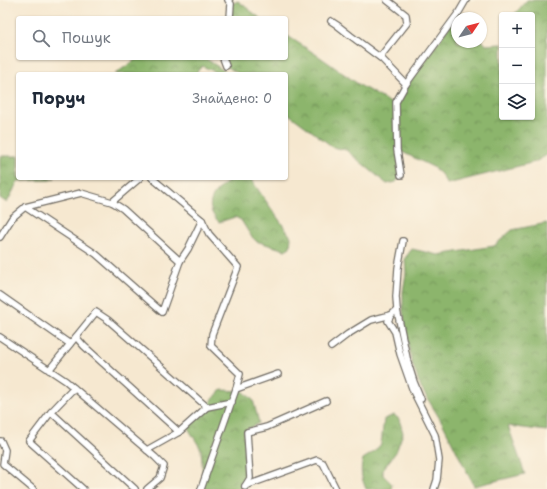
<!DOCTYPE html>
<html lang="uk">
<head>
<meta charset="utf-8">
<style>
  body { margin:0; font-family:"Shantell Sans",sans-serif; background:#f6f6f7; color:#1f2937 }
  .controls { position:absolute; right:12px; top:12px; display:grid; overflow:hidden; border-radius:4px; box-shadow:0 1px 3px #0004 }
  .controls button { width:36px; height:36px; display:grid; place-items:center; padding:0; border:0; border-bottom:1px solid #e0e1e3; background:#fff; color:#1f2937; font:20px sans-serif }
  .compass { position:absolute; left:451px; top:12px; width:36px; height:36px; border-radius:50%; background:#fff; box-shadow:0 1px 3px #0004; rotate:55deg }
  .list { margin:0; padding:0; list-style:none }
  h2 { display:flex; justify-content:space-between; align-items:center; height:52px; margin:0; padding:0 16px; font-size:17px }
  h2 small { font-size:13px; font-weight:400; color:#747a83 }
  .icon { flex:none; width:22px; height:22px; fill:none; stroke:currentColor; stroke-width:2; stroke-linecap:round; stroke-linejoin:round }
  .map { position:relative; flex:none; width:547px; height:489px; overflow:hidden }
  .search { position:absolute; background:#fff; box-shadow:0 1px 3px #0004; left:16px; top:16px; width:272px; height:44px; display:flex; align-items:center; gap:10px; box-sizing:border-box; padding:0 14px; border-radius:4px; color:#747a83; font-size:15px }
  .panel { position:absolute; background:#fff; box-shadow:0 1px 3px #0004; left:16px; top:72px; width:272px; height:108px; border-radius:4px }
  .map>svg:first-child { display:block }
  .forest { fill:url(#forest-crowns); stroke:#5c704c }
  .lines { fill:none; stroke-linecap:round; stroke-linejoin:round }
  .minor-casing { stroke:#726d65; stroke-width:8 }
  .minor { stroke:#fff; stroke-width:5.5 }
</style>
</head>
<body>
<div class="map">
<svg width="547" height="489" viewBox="0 0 547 489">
  <defs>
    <pattern id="forest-crowns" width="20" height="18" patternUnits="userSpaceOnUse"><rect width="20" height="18" fill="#8cb56c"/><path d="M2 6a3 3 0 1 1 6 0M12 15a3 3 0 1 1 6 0" fill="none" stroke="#739359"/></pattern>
  </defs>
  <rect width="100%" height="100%" fill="#fcf5e5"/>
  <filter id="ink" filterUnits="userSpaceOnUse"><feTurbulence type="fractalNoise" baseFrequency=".025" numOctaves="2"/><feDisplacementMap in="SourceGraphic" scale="8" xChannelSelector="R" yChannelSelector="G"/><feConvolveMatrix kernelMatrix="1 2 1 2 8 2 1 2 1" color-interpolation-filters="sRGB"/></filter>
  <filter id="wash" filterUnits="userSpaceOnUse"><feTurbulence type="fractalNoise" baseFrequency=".012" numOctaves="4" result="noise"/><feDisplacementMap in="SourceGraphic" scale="16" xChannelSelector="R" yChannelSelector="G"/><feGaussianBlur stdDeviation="0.9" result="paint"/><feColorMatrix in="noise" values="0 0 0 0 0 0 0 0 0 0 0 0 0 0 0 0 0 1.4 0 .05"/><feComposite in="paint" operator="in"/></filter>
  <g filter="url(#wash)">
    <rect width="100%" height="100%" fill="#f6e8d0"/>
    <g class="forest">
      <polygon points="527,0 547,0 547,155 535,162 447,184 441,174 433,167 398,150 401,175 396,182 387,184 346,150 333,147 286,112 286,74 239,74 226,66 223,58 286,58 286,35 320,57 361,86 396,106 396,102 459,12 464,18 457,18 457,42 481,42 481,39 486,45 502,44 502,117 532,117 532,15 514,15"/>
      <polygon points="238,1 260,18 230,18 231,4"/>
      <polygon points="138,58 205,58 229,74 220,74 202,66 195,74 115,74"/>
      <polygon points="0,156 18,156 18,178 55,178 50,180 18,181 7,203 0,198"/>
      <path d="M233 178H250L291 237 290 247 285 250 256 241 251 236 241 220 235 217 219 222C200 203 216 190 233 178Z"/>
      <polygon points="547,223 547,431 508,426 525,474 474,486 443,424 421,388 411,360 403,311 403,292 406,273 405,258 412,249 438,255 494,246 512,230"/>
      <polygon points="221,390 243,391 253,400 259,423 244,431 247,474 238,489 204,489 201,449 188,428"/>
      <path d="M394 415 399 419 403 433 396 452 383 469V475L392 484 391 489H366C361 477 360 471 363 459L374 452 381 444 384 419Z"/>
    </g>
  </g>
  <g filter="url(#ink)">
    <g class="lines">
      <g class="minor-casing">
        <g id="minor">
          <polyline points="228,0 231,4 230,18"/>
          <polyline points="331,21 337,25 351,36 382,59 406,84"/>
          <polyline points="380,57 407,23 406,15 387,0"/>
          <polyline points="223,58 226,66"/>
          <polyline points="401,175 397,150 396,102 406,84 459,12 466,0"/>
          <polyline points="152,178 202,220 209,234 238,267 212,334 211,346 240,374 236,389 201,489"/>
          <polyline points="112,202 140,178"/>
          <polyline points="25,207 96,254 162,312 180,261"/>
          <polyline points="0,237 12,218 25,207 81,193 112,202 123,209 180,261 188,249 202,220"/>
          <polyline points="403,241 398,268 397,283 396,297 397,310 408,363 414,382 421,399"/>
          <polyline points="0,295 70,344"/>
          <polyline points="397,310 391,315 388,321 395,332 400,354 413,391 435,435 439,460 437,480 434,489"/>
          <polyline points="0,337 66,381 155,457 164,466 160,478 147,489"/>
          <polyline points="76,337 84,346 179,432 147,450"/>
          <polyline points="331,347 348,334 371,320 391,315"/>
          <polyline points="49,370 96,312 108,320 207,407"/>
          <polyline points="74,388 51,412 29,441 83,489"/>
          <polyline points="236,389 278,374"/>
          <polyline points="51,412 135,489"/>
          <polyline points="179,432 207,407 232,402"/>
          <polyline points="0,441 1,441 5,450 3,464 33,489"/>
          <polyline points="245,486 250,478 247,432 267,427 326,401"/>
          <polyline points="245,487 245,486 317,460 323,463 336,489"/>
        </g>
      </g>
      <use href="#minor" class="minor"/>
    </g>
  </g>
</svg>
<div class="controls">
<button>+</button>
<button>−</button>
<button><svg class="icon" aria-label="layers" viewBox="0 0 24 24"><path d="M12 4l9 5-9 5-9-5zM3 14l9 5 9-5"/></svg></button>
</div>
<svg class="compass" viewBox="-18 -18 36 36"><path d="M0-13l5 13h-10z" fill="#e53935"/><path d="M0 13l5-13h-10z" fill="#747a83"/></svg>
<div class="search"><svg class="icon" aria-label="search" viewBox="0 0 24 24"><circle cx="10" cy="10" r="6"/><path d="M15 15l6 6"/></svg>Пошук</div>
<section class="panel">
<h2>Поруч<small>Знайдено: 0</small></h2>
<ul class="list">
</ul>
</section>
</div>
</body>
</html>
